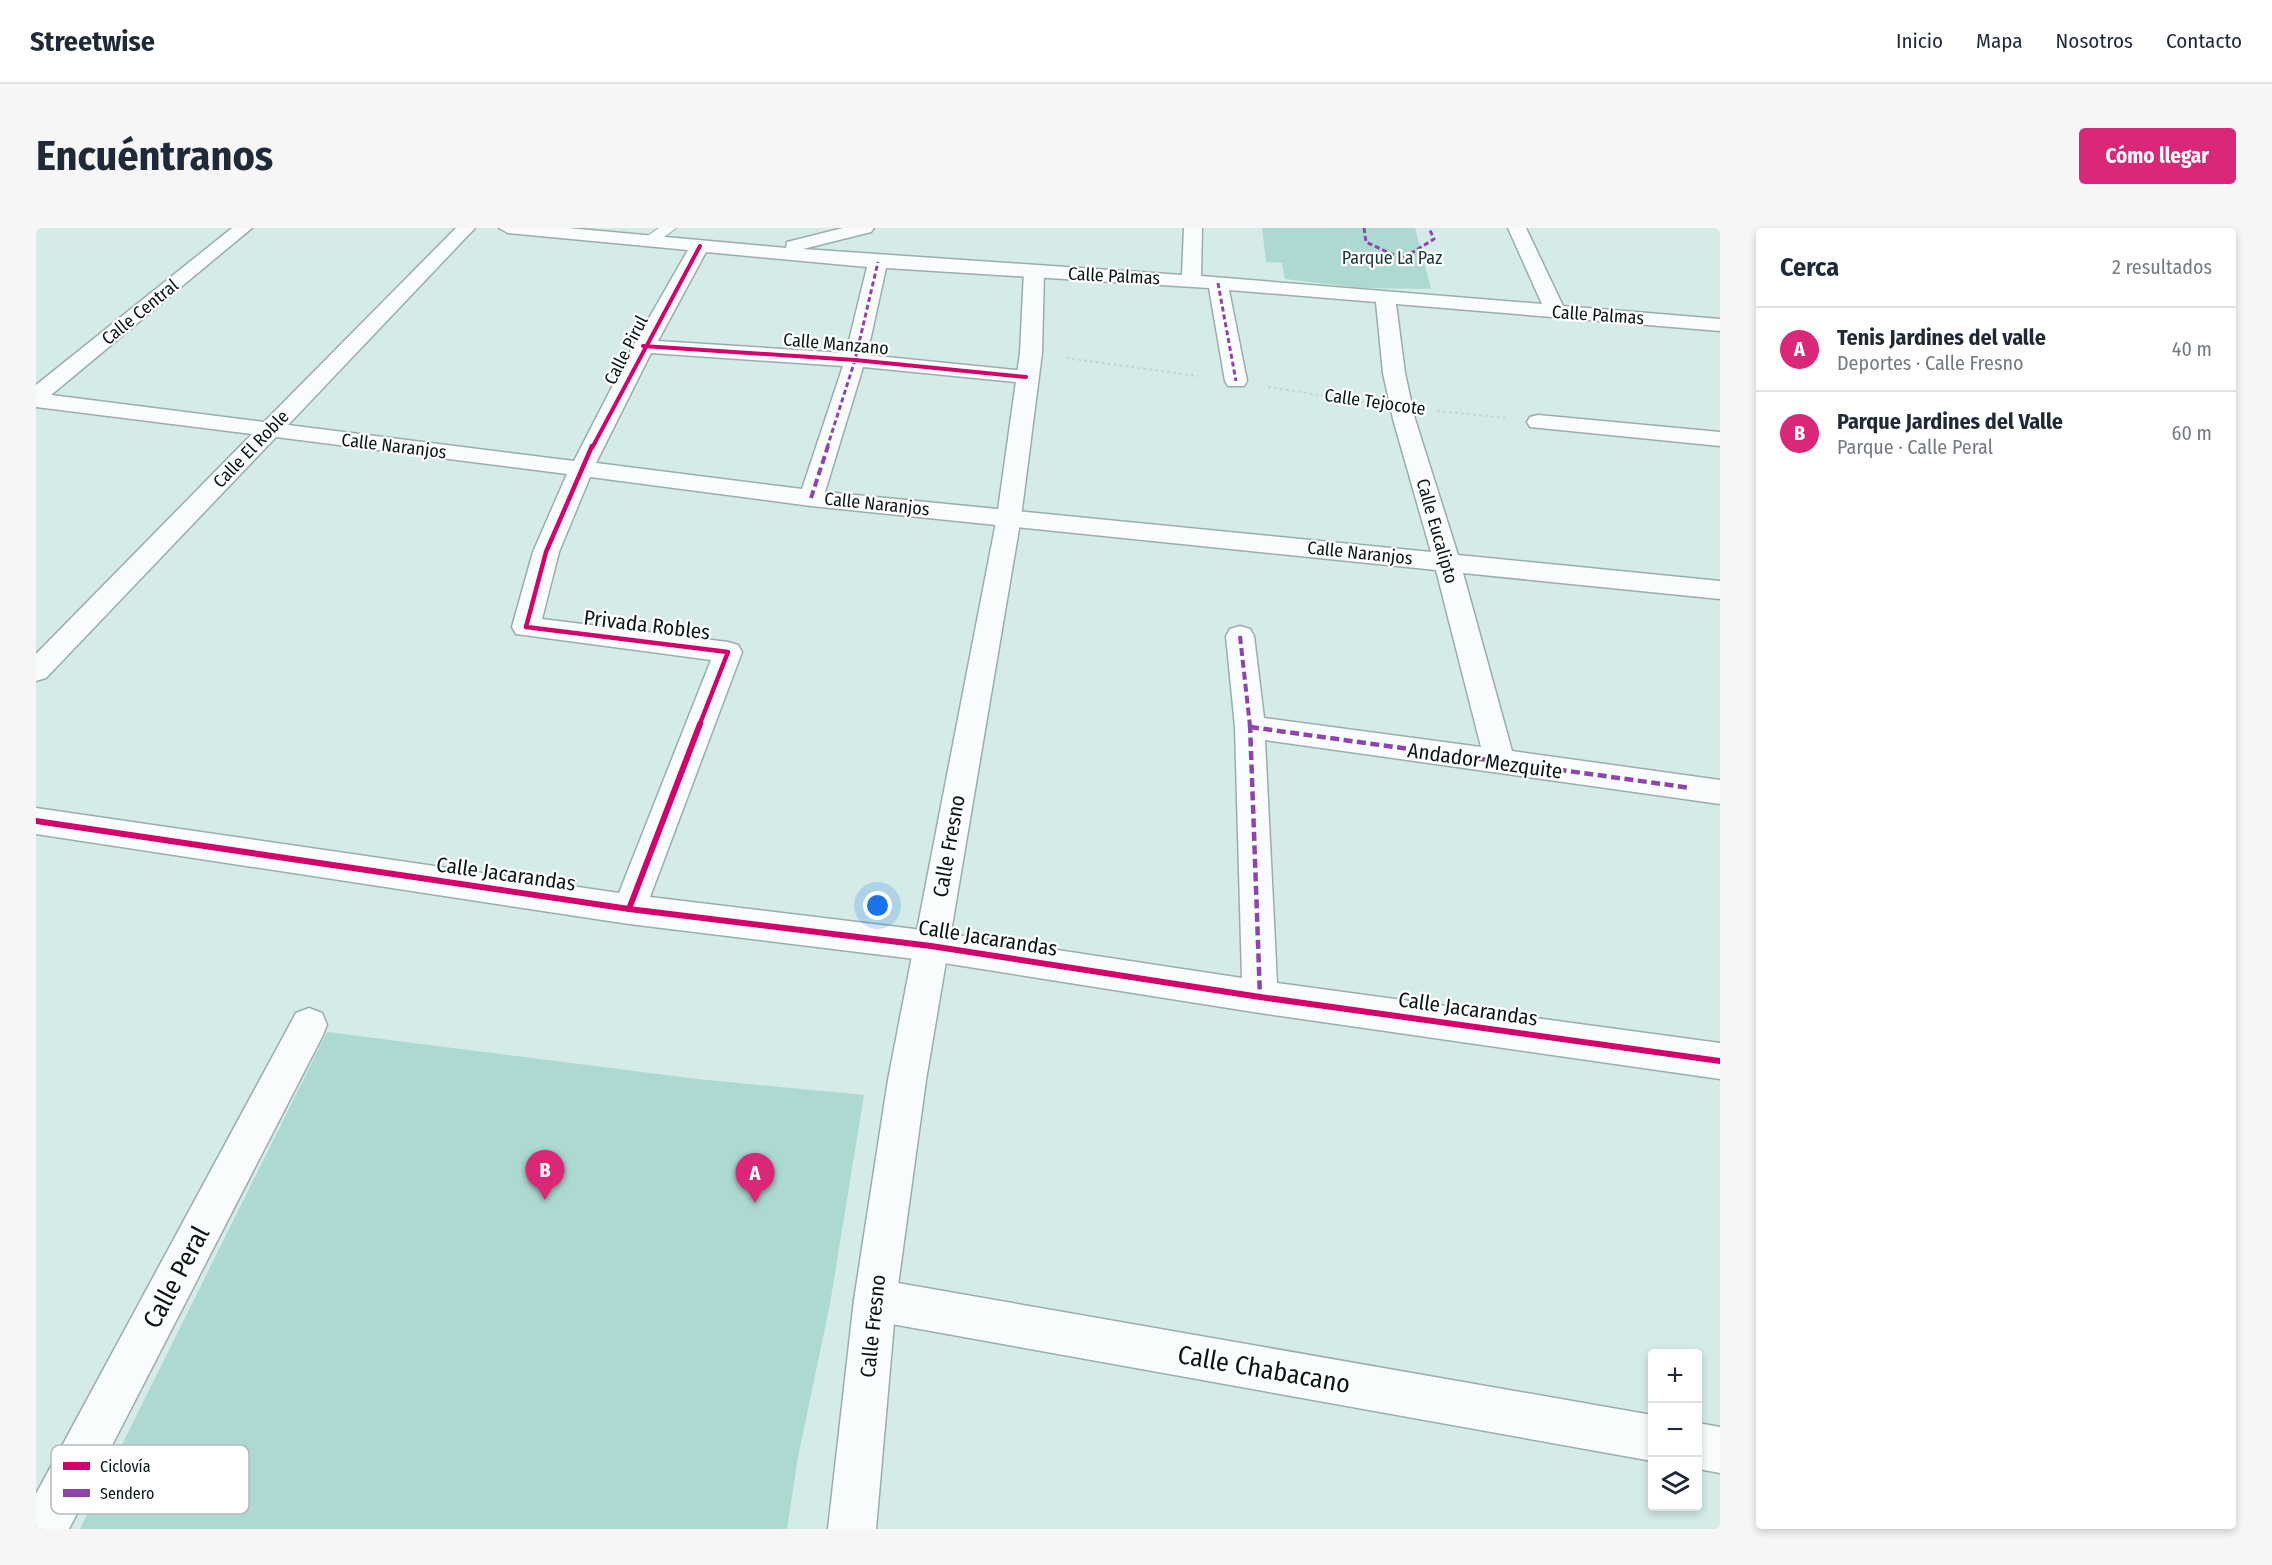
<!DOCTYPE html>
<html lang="es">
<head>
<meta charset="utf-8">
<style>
  body { margin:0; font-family:"Fira Sans Condensed",sans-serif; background:#f6f6f7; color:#1f2937 }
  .controls { position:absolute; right:18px; bottom:18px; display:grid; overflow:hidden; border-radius:6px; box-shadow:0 3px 9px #0003 }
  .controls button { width:54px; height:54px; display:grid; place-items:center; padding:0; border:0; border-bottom:2px solid #e0e1e3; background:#fff; color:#1f2937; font:30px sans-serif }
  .you { position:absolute; left:842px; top:678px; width:21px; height:21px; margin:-15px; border:4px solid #fff; border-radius:50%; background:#1a73e8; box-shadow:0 0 0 9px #1a73e833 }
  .badge { display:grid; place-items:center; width:39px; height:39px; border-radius:50%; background:#db2777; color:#fff; font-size:20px; font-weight:700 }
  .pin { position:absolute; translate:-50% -50px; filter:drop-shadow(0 2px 3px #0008) }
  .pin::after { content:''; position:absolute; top:32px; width:21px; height:18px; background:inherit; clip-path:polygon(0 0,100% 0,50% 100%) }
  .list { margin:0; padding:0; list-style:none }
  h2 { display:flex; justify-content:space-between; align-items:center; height:78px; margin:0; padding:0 24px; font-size:26px }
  h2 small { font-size:20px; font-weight:400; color:#747a83 }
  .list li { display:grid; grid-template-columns:39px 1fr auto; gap:18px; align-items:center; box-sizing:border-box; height:84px; padding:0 24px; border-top:2px solid #e0e1e3 }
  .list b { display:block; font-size:22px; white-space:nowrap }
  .list p { margin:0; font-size:20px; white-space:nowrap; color:#747a83 }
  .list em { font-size:20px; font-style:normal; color:#747a83 }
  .icon { flex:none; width:33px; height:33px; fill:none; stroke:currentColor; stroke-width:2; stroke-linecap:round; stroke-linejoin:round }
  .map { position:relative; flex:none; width:1684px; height:1301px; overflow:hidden; border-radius:6px }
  header { display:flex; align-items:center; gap:36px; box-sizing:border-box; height:84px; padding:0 30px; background:#fff; border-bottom:2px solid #e0e1e3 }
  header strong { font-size:28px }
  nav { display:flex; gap:33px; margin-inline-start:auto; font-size:21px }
  .intro { display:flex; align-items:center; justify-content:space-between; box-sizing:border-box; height:144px; padding:0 36px }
  h1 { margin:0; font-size:42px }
  .button { padding:15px 27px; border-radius:6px; background:#db2777; color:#fff; font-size:21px; font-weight:700 }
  main { display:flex; gap:36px; padding:0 36px }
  aside { flex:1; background:#fff; border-radius:6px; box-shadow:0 3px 9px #0003 }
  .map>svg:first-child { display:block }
  .green { fill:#add9d3 }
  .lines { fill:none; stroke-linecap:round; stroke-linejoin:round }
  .lane-casing { stroke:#9badaa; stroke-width:2 }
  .street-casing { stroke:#9badaa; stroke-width:3 }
  .secondary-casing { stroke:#9badaa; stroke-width:3 }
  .path { stroke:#cbd2d0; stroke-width:2; stroke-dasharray:3 3; stroke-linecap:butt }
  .lane { fill:#f9fcfc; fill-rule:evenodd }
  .street { fill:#f9fcfc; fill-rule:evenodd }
  .secondary { fill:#f9fcfc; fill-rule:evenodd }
  .quiet-far2 { stroke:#8e44ad; stroke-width:3; stroke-dasharray:5 3; stroke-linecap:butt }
  .quiet-far1 { stroke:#8e44ad; stroke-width:4; stroke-dasharray:8 4; stroke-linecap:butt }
  .quiet { stroke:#8e44ad; stroke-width:4.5; stroke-dasharray:9 4.5; stroke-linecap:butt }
  .cycleway-far2-casing { stroke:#fff; stroke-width:6 }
  .cycleway-far1-casing { stroke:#fff; stroke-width:8 }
  .cycleway-casing { stroke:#fff; stroke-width:10 }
  .cycleway-far2 { stroke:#d6006c; stroke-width:4 }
  .cycleway-far1 { stroke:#d6006c; stroke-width:4.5 }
  .cycleway { stroke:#d6006c; stroke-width:6 }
  .labels { text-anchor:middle; stroke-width:4.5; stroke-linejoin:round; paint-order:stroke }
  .far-park-label { font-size:18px; fill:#153a35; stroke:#fff }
  .far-street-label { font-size:18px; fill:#071715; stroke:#fff }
  .street-label { font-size:21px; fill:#071715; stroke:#fff }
  .near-street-label { font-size:26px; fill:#071715; stroke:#fff }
  .key { fill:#fff; stroke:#b5b9b9; stroke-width:1.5 }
  .key-label { font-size:16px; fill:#071715 }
</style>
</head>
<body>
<header>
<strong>Streetwise</strong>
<nav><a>Inicio</a><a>Mapa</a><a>Nosotros</a><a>Contacto</a></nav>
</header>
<div class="intro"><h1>Encuéntranos</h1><a class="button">Cómo llegar</a></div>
<main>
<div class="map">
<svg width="1684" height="1301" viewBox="0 0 1684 1301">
  <rect width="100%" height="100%" fill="#d4ebe8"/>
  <g class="green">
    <polygon points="1226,0 1379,0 1395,61 1325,60 1249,51 1246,35 1230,34"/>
    <polygon points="291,804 661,851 828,867 794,1076 762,1229 751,1301 44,1301"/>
  </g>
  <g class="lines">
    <g class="lane-casing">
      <polygon id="lane" points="623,0 640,0 620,15 610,15 610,9"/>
    </g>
    <g class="street-casing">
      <g id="street">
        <path d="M196 0H216L15 167 228 194 420 0H439L252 197 538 233 597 118 652 22 472 5 463 0H532L750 20 751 14 807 0H838L835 4 767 21 1146 47 1148 0H1166L1165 48 1506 76 1472 0H1490L1527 78 1684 91V103L1360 76 1369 145 1379 191 1422 327 1684 353V371L1427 345 1476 523 1684 552V576L1229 512 1241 755 1684 815V851L1224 785 895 733 593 696 0 606V580L583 665 675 432 480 406 476 399 497 324 531 246 240 209 10 450 0 453V426L216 206 0 179V157ZM670 24 831 39 810 125 622 113ZM850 40 1173 60 1189 153 1192 158H1208L1211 153 1193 62 1340 74 1347 145 1357 191 1395 324 789 264 827 139 990 155 998 154 1001 149 998 144 990 143 831 127ZM615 125 807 138 766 261 560 235ZM554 249 775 278 1400 342 1445 519 1228 490 1218 408 1214 401 1204 398 1194 401 1190 408 1199 499 1206 750 895 703 614 669 706 424 702 417 692 414 506 391 523 324Z"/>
        <polygon points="1502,187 1684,204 1684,218 1494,199 1491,194 1494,189"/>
        <polygon points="273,780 286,785 291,797 286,809 33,1301 0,1301 0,1266 260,785"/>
        <polygon points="839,1051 1616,1187 1616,1233 839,1093 824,1087 818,1072 824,1057"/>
        <polygon points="1662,1195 1684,1199 1684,1245 1662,1241"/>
      </g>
    </g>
    <g class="secondary-casing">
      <polygon id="secondary" points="998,37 1008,43 1006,125 985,289 890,852 860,1072 840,1301 792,1301 818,1072 852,852 961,289 984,125 988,43"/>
    </g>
    <g class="path">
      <polyline points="1308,0 1317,37"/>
      <polyline points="1030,130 1162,148"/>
      <polyline points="1232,159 1328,174"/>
      <polyline points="1401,183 1471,190"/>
    </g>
    <use href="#lane" class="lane"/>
    <use href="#street" class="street"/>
    <use href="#secondary" class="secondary"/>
    <g class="quiet-far2">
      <polyline points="1328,0 1330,14 1366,31 1398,11 1393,0"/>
      <polyline points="1182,55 1200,153"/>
      <polyline points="791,220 819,132 842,34"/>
    </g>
    <g class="quiet-far1">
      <polyline points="775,270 792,218"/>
      <polyline points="1204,408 1214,498"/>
    </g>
    <g class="quiet">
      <polyline points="1214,496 1224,769"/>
      <polyline points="1214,499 1655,560"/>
    </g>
    <g class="cycleway-far2-casing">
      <g id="cycleway-far2">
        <polyline points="607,118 819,132 990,149"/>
        <polyline points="556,220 664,18"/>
      </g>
    </g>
    <g class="cycleway-far1-casing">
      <polyline id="cycleway-far1" points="556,218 510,324 490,399 692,424 663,498"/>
    </g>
    <g class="cycleway-casing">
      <g id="cycleway">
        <polyline points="0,593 593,681 895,718 1224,769 1684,833"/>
        <polyline points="593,681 664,496"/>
      </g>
    </g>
    <use href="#cycleway-far2" class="cycleway-far2"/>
    <use href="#cycleway-far1" class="cycleway-far1"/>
    <use href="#cycleway" class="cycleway"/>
  </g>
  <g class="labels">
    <g class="far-park-label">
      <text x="1356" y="36">Parque La Paz</text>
    </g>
    <g class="far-street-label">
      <text transform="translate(1078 48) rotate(3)" y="6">Calle Palmas</text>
      <text transform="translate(104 84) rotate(-39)" y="6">Calle Central</text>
      <text transform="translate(1562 87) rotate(4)" y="6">Calle Palmas</text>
      <text transform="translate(800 116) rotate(5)" y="6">Calle Manzano</text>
      <text transform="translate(590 122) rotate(-63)" y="6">Calle Pirul</text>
      <text transform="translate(1339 174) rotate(8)" y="6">Calle Tejocote</text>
      <text transform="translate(358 218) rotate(7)" y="6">Calle Naranjos</text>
      <text transform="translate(215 221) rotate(-46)" y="6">Calle El Roble</text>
      <text transform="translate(841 276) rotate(6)" y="6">Calle Naranjos</text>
      <text transform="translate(1401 303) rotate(74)" y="6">Calle Eucalipto</text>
      <text transform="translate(1324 325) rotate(6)" y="6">Calle Naranjos</text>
    </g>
    <g class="street-label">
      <text transform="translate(611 397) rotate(7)" y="7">Privada Robles</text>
      <text transform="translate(1449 533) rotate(8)" y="7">Andador Mezquite</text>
      <text transform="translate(913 618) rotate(-80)" y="7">Calle Fresno</text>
      <text transform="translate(470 646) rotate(8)" y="7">Calle Jacarandas</text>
      <text transform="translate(952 710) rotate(9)" y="7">Calle Jacarandas</text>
      <text transform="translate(1432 781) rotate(8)" y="7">Calle Jacarandas</text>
      <text transform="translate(837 1098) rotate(-84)" y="7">Calle Fresno</text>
    </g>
    <g class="near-street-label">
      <text transform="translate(140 1049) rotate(-62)" y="9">Calle Peral</text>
      <text transform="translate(1228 1141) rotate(10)" y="9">Calle Chabacano</text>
    </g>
  </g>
  <rect x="15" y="1217" width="198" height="69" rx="9" class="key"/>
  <rect x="27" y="1234" width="27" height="8" fill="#d6006c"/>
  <rect x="27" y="1261" width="27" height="8" fill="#8e44ad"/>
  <g class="key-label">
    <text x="64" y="1244">Ciclovía</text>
    <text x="64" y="1271">Sendero</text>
  </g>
</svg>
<div class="controls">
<button>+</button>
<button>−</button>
<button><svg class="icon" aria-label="layers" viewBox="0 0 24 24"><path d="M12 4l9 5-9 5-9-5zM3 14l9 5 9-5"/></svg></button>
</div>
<div class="you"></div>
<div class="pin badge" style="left:719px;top:975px">A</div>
<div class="pin badge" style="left:509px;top:972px">B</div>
</div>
<aside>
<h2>Cerca<small>2 resultados</small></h2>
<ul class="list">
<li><span class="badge">A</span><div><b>Tenis Jardines del valle</b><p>Deportes · Calle Fresno</p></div><em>40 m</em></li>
<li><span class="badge">B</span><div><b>Parque Jardines del Valle</b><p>Parque · Calle Peral</p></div><em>60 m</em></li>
</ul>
</aside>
</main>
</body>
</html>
